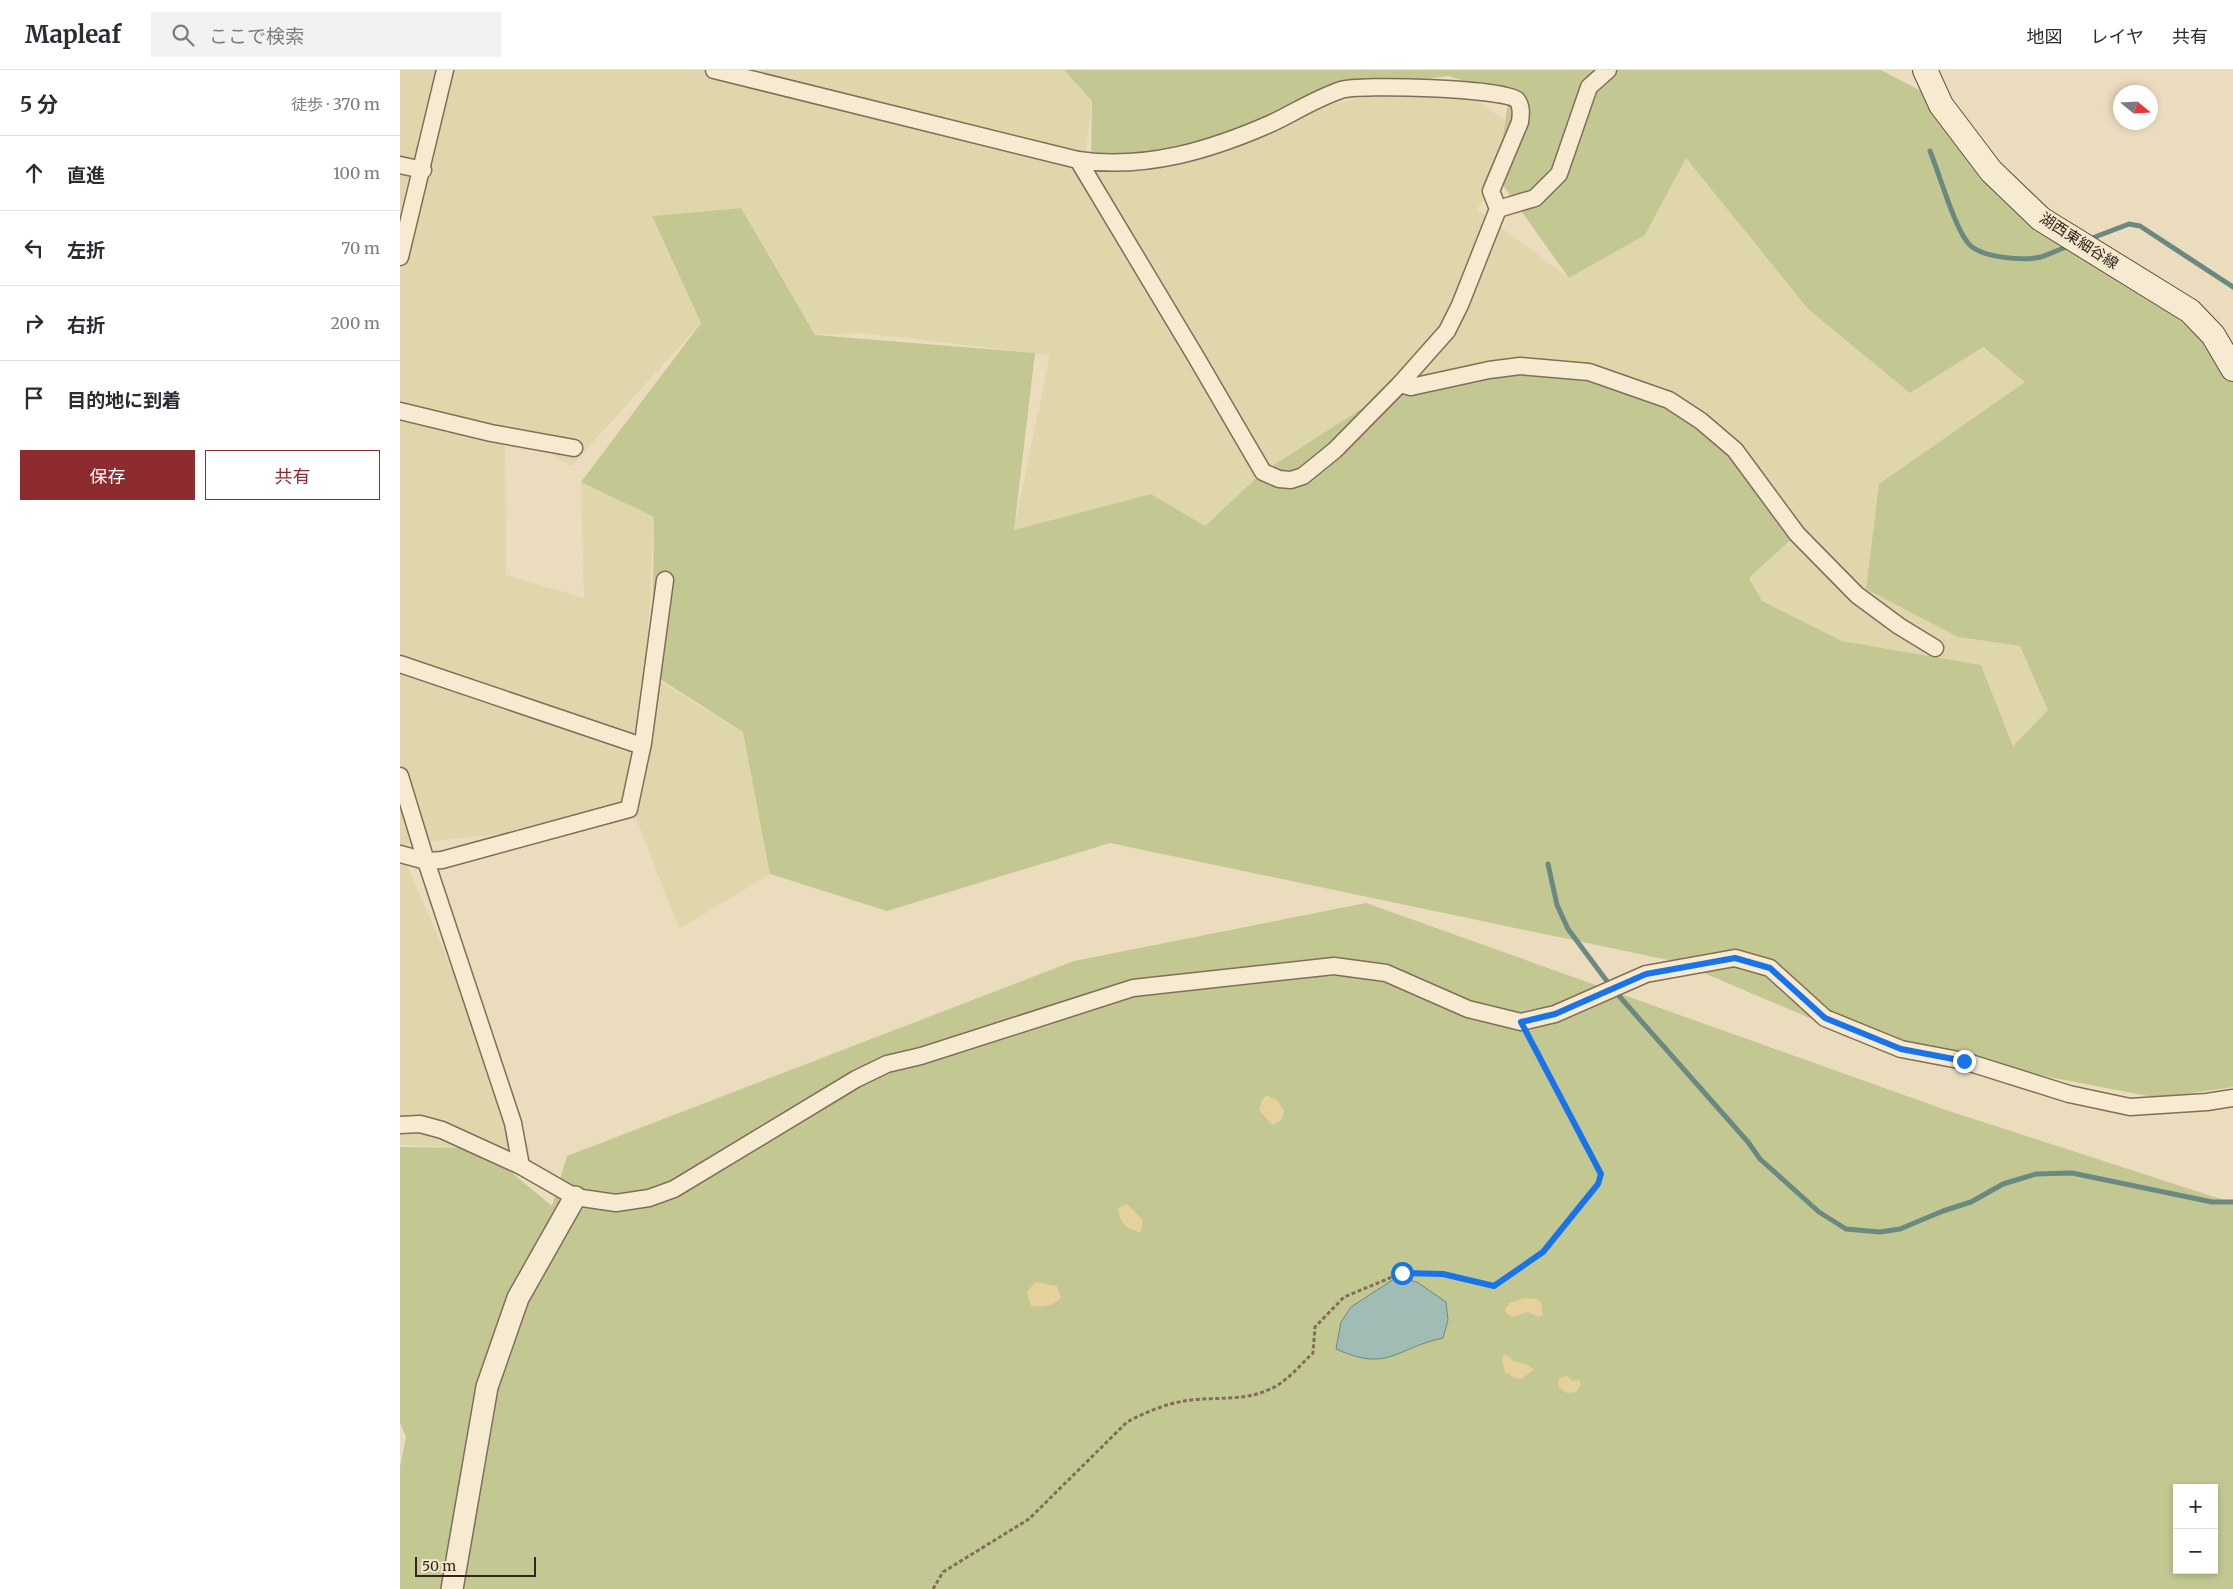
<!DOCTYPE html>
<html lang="ja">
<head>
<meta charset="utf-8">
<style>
  body { margin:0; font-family:Merriweather,"Noto Sans JP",serif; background:#f2f2f3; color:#2b2b33 }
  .controls { position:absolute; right:15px; bottom:15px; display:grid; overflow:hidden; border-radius:0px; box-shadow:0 2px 8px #0003 }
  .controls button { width:45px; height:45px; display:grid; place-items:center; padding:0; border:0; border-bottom:1px solid #e1e1e2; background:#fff; color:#2b2b33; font:25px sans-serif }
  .compass { position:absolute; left:1713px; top:15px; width:45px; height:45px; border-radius:50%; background:#fff; box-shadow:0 2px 8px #0003; rotate:108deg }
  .scale { position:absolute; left:15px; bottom:12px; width:121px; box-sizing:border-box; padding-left:5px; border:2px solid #32261c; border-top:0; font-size:14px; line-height:18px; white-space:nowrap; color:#32261c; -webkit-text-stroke:4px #f3e7cd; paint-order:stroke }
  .stop { position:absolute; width:15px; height:15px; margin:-11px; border:4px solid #1a73e8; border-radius:50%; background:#fff }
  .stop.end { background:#1a73e8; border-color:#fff; box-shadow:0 1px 5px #0008 }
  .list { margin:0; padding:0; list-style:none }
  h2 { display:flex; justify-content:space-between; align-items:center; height:65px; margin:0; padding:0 20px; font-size:21px }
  h2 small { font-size:16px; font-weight:400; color:#7c7c81 }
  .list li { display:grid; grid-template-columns:32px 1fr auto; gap:15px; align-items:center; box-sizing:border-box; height:75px; padding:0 20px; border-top:1px solid #e1e1e2 }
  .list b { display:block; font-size:19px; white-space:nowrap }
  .list em { font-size:16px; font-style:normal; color:#7c7c81 }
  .actions { display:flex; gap:10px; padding:15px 20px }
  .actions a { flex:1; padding:11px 0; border:1px solid #8d2c2f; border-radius:0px; text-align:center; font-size:18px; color:#8d2c2f }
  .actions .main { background:#8d2c2f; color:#fff }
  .icon { flex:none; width:28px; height:28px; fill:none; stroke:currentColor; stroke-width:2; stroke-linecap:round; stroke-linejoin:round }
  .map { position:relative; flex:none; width:1833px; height:1519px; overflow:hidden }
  header { display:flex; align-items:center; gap:30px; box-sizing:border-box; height:70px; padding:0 25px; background:#fff; border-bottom:1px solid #e1e1e2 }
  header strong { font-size:24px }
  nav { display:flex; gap:28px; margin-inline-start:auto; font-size:18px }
  .search { width:350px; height:45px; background:#f2f2f3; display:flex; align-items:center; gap:12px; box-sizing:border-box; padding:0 18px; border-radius:0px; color:#7c7c81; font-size:19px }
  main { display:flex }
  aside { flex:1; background:#fff }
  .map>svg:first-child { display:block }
  .farmland { fill:#e0d6ac }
  .green { fill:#c3c893; fill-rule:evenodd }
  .sand { fill:#e6d09c }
  .water { fill:#a1bcb4; stroke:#6a8980 }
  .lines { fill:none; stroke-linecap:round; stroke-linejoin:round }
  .stream { stroke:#6a8980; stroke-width:5 }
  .minor-casing { stroke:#826d58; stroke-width:19 }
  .tertiary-casing { stroke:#826d58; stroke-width:24 }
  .secondary-casing { stroke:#634e3b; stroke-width:26 }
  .path { stroke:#826d58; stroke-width:3; stroke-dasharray:4 2.5; stroke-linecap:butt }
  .minor { stroke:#f6ead1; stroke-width:16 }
  .tertiary { stroke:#f6ead1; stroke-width:21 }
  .secondary { stroke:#f6ead1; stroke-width:24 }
  .route { stroke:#1a73e8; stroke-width:6 }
  .labels { text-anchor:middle; stroke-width:5; stroke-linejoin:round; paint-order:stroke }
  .street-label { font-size:15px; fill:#32261c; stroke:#f3e7cd }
</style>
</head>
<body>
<header>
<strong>Mapleaf</strong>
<div class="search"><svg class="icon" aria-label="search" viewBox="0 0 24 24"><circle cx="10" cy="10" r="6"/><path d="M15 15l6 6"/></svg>ここで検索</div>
<nav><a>地図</a><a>レイヤ</a><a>共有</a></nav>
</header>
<main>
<aside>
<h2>5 分<small>徒歩 · 370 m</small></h2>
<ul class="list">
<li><svg class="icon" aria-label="ahead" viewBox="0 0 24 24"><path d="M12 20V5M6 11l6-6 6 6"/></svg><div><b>直進</b></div><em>100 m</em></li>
<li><svg class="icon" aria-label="left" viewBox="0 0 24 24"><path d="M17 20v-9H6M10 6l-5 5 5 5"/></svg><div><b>左折</b></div><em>70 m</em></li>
<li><svg class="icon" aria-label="right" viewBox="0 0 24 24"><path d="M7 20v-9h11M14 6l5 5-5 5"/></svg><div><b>右折</b></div><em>200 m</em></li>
<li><svg class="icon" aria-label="arrive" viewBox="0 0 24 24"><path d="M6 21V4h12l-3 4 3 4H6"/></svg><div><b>目的地に到着</b></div></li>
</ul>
<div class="actions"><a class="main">保存</a><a>共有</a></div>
</aside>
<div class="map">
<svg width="1833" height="1519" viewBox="0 0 1833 1519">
  <rect width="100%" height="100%" fill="#ebdcbe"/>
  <g class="farmland">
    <polygon points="0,0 664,0 692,31 684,94 921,36 997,21 1078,31 1120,61 1077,140 1169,208 1245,165 1286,88 1408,239 1582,277 1626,312 1479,414 1558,567 1620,576 1648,640 1613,676 1581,595 1442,571 1362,531 1349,508 1392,451 1284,328 1119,287 1001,310 805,456 751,425 611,472 650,285 462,263 415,265 340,138 252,146 301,253 171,396 105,354 106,505 184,528 181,412 254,447 246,603 360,673 370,804 279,859 236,748 0,775"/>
    <polygon points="0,779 130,1080 0,1075"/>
  </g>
  <g class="green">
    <polygon points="664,0 1481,0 1521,21 1591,101 1730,204 1833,299 1833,1017 1758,1028 1466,972 1278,892 710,773 487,841 370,804 343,662 252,604 254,447 181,412 301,253 252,146 341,138 415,265 635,283 614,460 751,424 805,456 863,402 1000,314 1174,301 1301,351 1397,464 1349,508 1362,531 1442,571 1581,595 1613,676 1648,640 1620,576 1558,567 1466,519 1479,414 1625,312 1583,277 1510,323 1408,239 1286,88 1245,165 1169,208 1097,107 1109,26 1049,6 942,19 851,61 691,92 692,31"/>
    <path d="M966 833 1546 1040 1833 1133V1519H0V1397L6 1367 0 1353V1077L82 1078 152 1136 167 1086 674 891ZM1777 1418H1814V1500H1777Z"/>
  </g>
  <g class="sand">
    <path d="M866 1025 877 1030 884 1040C883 1049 881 1052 872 1055L859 1040 862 1030Z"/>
    <path d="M727 1134 743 1150 741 1162C725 1159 720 1153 718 1138Z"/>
    <path d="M635 1212 657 1216 661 1228C651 1237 644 1237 631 1236L627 1222Z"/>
    <polygon points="1124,1228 1136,1229 1141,1232 1143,1244 1139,1247 1128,1242 1112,1247 1107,1244 1105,1239 1110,1233"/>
    <polygon points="1104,1284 1114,1291 1128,1295 1134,1300 1121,1309 1117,1309 1105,1302 1102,1290"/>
    <polygon points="1167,1306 1172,1311 1179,1310 1181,1315 1176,1322 1166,1323 1158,1316 1159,1308"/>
  </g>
  <path class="water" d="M997 1207 1017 1212 1046 1232 1048 1250 1043 1268C995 1278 989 1303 936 1279L941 1252 951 1237Z"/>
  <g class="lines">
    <g class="stream">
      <path d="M1530 81C1539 103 1554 156 1568 173 1580 188 1623 191 1641 187 1650 184 1660 179 1669 176"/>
      <polyline points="1687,170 1729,154 1740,156 1833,217"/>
      <polyline points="1148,794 1157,835 1168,859 1212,918 1348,1072 1360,1089 1419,1142 1446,1159 1480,1162 1500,1159 1543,1141 1571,1132 1603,1114 1636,1104 1672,1103 1812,1132 1833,1132"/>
    </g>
    <g class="minor-casing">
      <g id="minor">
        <path d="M314 0 678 90C745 100 811 80 872 53 895 42 917 28 941 20 959 14 1105 18 1117 30 1122 36 1121 45 1120 52L1091 121 1098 139 1060 235 1047 261 1000 314 935 380 903 406 891 410 879 409 863 402 796 287 678 90"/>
        <polyline points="0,95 23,100"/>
        <polyline points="1098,139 1135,128 1159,104 1189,17 1208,0"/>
        <polyline points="0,187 45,0"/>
        <polyline points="1000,314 1011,317 1089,300 1120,296 1189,302 1269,330 1301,351 1335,380 1397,464 1457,525 1499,556 1535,578"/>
        <polyline points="0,341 91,363 174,378"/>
        <polyline points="0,594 242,676"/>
        <polyline points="0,706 26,791 113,1053 121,1096"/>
        <polyline points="0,784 26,791 42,790 229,739 243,673 265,510"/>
        <polyline points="0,1055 20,1054 42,1060 121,1096 175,1127 216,1133 249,1128 274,1119 456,1009 487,994 521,986 733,918 934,896 986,903 1068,939 1121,952 1155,944 1246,904 1335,888 1370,898 1425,948 1501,979 1564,991 1669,1024 1730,1037 1807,1032 1833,1028"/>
      </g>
    </g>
    <g class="tertiary-casing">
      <polyline id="tertiary" points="52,1519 87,1317 118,1228 175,1127"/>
    </g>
    <g class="secondary-casing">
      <polyline id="secondary" points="1525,0 1541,35 1591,101 1641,149 1790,241 1813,265 1833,299"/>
    </g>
    <path class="path" d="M533 1519 543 1502 629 1449 727 1352C744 1343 765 1334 784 1331 812 1326 841 1332 868 1320 886 1313 899 1296 913 1283L915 1257 944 1227 1002 1203 1043 1204 1094 1216 1143 1182 1198 1114 1201 1104 1128 966"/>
    <use href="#minor" class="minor"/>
    <use href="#tertiary" class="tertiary"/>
    <use href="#secondary" class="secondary"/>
  </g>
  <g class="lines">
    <polyline class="route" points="1002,1203 1043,1204 1094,1216 1143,1182 1198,1114 1201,1104 1121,952 1155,944 1246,904 1335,888 1370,898 1425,948 1501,979 1564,991"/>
  </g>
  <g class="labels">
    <g class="street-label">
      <text transform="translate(1679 171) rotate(33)" y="5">湖西東細谷線</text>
    </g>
  </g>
</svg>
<div class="controls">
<button>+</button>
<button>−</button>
</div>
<svg class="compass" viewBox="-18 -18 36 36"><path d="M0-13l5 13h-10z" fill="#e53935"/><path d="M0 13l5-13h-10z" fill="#7c7c81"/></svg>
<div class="scale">50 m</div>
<div class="stop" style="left:1002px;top:1203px"></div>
<div class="stop end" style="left:1564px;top:991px"></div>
</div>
</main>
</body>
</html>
